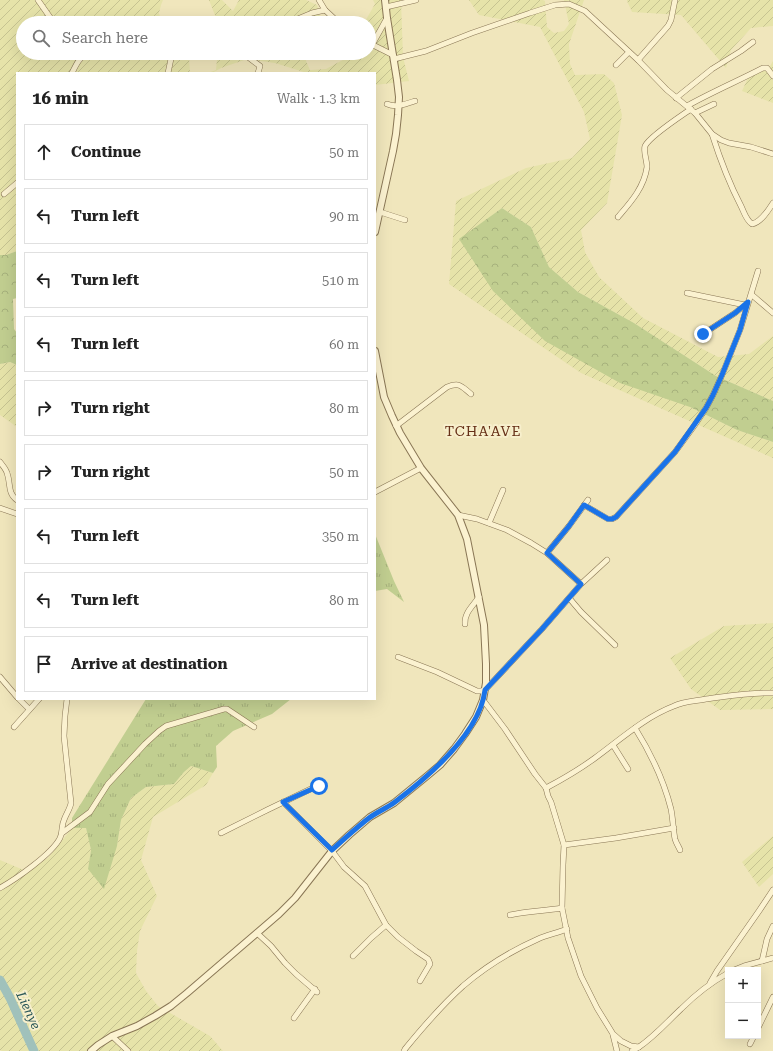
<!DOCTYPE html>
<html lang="en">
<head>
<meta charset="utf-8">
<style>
  body { margin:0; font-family:"Roboto Serif",serif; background:#f2f2f2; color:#222 }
  .controls { position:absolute; right:12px; bottom:12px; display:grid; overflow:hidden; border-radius:0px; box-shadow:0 4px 16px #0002 }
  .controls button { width:36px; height:36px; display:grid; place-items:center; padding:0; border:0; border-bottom:1px solid #e0e0e0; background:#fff; color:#222; font:20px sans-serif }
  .stop { position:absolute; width:12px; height:12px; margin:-9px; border:3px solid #1a73e8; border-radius:50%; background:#fff }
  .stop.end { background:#1a73e8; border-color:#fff; box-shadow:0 1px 4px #0008 }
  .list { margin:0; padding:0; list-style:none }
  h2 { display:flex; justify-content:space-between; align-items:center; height:52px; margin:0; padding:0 16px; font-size:17px }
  h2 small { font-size:13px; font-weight:400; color:#767676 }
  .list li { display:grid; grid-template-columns:26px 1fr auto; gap:12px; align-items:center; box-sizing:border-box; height:56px; margin:0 8px 8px; padding:0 8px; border:1px solid #e0e0e0; border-radius:0px }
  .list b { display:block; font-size:15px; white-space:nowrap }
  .list em { font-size:13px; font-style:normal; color:#767676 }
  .icon { flex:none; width:22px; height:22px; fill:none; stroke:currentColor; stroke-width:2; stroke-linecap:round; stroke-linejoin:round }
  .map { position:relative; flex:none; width:773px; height:1051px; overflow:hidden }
  .search { position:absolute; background:#fff; box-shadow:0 4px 16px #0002; left:16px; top:16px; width:360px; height:44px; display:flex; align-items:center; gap:10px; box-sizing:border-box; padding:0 14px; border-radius:22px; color:#767676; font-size:15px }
  .panel { position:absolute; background:#fff; box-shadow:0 4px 16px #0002; left:16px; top:72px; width:360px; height:628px; border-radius:0px }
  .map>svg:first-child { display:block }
  .farmland { fill:url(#farmland-furrows) }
  .grass { fill:url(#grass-tufts) }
  .forest { fill:url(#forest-crowns) }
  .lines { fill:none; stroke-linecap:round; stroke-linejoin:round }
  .river { stroke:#a0c1bb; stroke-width:9 }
  .minor-casing { stroke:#897655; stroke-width:6 }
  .tertiary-casing { stroke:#897655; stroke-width:8 }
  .minor { stroke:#fbf2d0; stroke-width:5 }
  .tertiary { stroke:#fbf2d0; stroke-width:6 }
  .route { stroke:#1a73e8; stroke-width:5 }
  .labels { text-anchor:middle; stroke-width:4; stroke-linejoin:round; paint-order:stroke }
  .water-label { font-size:13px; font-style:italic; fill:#295658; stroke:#f7efcc }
  .quarter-label { font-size:14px; letter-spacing:1px; fill:#663017; stroke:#f7efcc }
</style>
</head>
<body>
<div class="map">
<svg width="773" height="1051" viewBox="0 0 773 1051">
  <defs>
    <pattern id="farmland-furrows" width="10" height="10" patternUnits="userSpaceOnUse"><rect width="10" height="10" fill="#e6e3a9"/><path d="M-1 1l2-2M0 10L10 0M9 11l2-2" fill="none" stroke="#c6c391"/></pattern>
    <pattern id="grass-tufts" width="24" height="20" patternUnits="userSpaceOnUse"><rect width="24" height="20" fill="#c1ce90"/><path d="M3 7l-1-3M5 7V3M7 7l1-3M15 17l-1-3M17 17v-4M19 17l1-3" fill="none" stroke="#a6b17c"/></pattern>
    <pattern id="forest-crowns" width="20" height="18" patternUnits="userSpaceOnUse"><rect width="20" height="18" fill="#c1ce90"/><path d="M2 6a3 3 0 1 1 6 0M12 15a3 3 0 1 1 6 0" fill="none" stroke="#a6b17c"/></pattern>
  </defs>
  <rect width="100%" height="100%" fill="#f0e6bc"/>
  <g class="farmland">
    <polygon points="0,0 163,0 161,5 159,13 162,23 23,23 23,53 186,53 189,56 190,73 17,73 17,251 6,255 0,255"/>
    <polygon points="209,0 222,0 233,11 239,0 306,0 317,5 320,17 317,23 218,23"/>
    <polygon points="373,0 401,0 403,57 409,81 375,85 375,73 307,73 275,63 247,59 221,68 212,73 208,73 216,70 217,59 211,53 306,53 306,61 310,70 326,69 352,55 352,53 369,53 369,23 364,23 375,4"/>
    <polygon points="469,0 543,0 545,1 547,27 554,33 564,31 569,24 564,0 584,0 569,44 570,64 575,75 604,74 614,83 622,115 607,203 581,230 585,252 599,277 643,318 718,357 749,354 773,336 773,401 716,376 634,323 578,292 549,267 531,227 502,208 459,240 690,407 737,430 773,442 773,458 581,373 449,284 456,201 526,168 572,158 590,139 584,112 540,27 479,15"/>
    <polygon points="627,0 773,0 773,26 751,28 731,50 726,68 681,15 632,12 627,1"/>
    <polygon points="773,61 773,103 742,91 748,78 770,66"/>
    <polygon points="10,362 17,365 17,427 0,415 0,364"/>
    <polygon points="773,623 773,709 720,710 691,689 670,658 724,626"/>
    <polygon points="191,766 213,773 206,785 153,817 141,860 157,896 140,931 137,951 136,973 146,991 158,1006 210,1036 223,1051 2,1051 0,1050 0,860 26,871 48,858 72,828 86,828 91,850 88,869 117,846 121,820 131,798 146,787 174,784 184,772"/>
    <polygon points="773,836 773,874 759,887 742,862"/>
  </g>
  <g class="grass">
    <polygon points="375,534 394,581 404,602 387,589 375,591"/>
    <polygon points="146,699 291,699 272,714 233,731 216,746 217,767 213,773 191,766 184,772 174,784 146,787 131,798 121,820 117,846 104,889 88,869 91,850 86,828 72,828 72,818"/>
  </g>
  <g class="forest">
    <polygon points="502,208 531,227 549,267 578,292 634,323 716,376 773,401 773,442 737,430 690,407 620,383 545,341 493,291 459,239"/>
    <polygon points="17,251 17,298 13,299 14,329 17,333 17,365 10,362 0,364 0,255 6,255"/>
  </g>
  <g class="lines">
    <polyline class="river" points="0,980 10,998 34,1051"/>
    <g class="minor-casing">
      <g id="minor">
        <polyline points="38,0 54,23"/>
        <polyline points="319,0 325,10 339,23"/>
        <polyline points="386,7 416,0"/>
        <polyline points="288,23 312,13 325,10"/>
        <polyline points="369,43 393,55"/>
        <polyline points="372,45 387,18"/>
        <polyline points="163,53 193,56 195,55 196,53"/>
        <polyline points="244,53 248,57 260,66 258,73"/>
        <polyline points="394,59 426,51 472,33 530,13 555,5 569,4 585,11 599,24 638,60 667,90 695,113 712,134 721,140 729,143 751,147 773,154"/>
        <polyline points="638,60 668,26 671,20 675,0"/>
        <polyline points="616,65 629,52"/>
        <path d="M72 73C76 65 79 58 87 53"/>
        <polyline points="168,73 172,54"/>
        <polyline points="676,98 712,69 741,51 753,42"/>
        <path d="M387 104C396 108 406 104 415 101"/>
        <path d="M687 106C712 92 738 81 763 68H767L773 76"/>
        <polyline points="695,113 714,104"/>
        <path d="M712 134C720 159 729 183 741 206 744 212 746 220 752 224 761 222 768 211 773 203"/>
        <polyline points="4,194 17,183"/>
        <polyline points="380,212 405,220"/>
        <path d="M618 217C630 203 644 188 647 167 647 161 643 150 645 146 650 136 681 116 691 109"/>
        <polyline points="687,293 745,305"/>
        <polyline points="752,295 773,313"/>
        <polyline points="703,334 735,313 746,304"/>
        <path d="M396 426 447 387C460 382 461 386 471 394"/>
        <path d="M0 462C3 466 6 469 7 473 11 483 7 493 17 500"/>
        <polyline points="375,492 421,468"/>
        <polyline points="584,505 608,519 612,519 616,517 675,452 694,426 706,408 713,395 722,375 740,330 758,271"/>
        <polyline points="0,508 17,514"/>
        <polyline points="458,515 477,519 507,530 531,543 547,553 581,584"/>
        <polyline points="489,523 503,490"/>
        <polyline points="547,553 569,526 588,500"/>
        <polyline points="570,599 581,612 615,645"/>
        <path d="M465 624C464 613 473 606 479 597"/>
        <polyline points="398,657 437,672 477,691 481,691 485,690 542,629 581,584 607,560"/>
        <polyline points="0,677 17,697"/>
        <polyline points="19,699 29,709"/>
        <path d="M483 700 505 729 535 774 546 788 548 796 551 802 564 845 563 865 562 908 568 938 581 976 597 1008 613 1034 621 1041 631 1046 639 1047C655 1036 667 1022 681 1009 695 995 710 983 728 973"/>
        <polyline points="14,727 39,699"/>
        <path d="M635 728C650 752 664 781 671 809 673 819 673 829 675 839 676 843 679 847 680 850"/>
        <polyline points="613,745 628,769"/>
        <path d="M546 788C563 779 580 769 595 758 621 739 645 717 674 706 684 701 696 701 706 699 729 696 751 692 773 693"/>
        <polyline points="283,802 332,851 344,867 365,886 386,925 398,937 416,951 428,959 429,961 430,964 420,981"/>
        <polyline points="62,833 90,812 108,784 145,744 159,731 166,726 224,709 227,709 254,727"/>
        <polyline points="221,833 267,810 319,785"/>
        <polyline points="564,845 616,838 674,828"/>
        <path d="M0 888C16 879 52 854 60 838 63 832 61 826 64 820 66 814 70 809 71 803L64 736 65 716 67 699"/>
        <path d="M510 915C528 911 545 911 562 908"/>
        <polyline points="257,933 271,946 285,963 296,974 317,992"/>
        <polyline points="353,956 371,938 386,925"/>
        <polyline points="762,961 767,939 773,926"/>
        <polyline points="734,970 744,966 773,958"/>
        <polyline points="710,983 717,971 759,911 773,890"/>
        <polyline points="294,1018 315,989"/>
        <polyline points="758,1028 773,997"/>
        <polyline points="613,1035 617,1051"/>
        <polyline points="112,1036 128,1051"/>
        <polyline points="750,1044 754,1036"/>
        <path d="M404 1051 405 1049C423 1027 442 1005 463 986 485 967 511 951 538 939 547 935 557 933 567 929"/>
        <polyline points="632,1051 639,1047"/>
      </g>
    </g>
    <g class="tertiary-casing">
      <g id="tertiary">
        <polyline points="375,232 393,151 396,134 398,115 399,97 397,80 387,18 385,0"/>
        <polyline points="91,1051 98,1045 112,1036 137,1026 155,1016 171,1006 187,993 279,914 295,898 332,851 349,835 370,817 394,803 427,776 440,765 454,749 465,734 476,717 483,700 486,683 486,664 484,625 467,539 458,515 421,468 400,433 392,416 384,397 375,351"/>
      </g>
    </g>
    <use href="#minor" class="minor"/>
    <use href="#tertiary" class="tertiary"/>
  </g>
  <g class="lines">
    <path class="route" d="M319 786 283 802 332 850C344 839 356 828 369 818 377 812 387 808 395 802 428 777 480 733 485 690L542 629 581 584 547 553 569 526 584 505 608 519H612L616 517 675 452 706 408 713 395 722 375 740 330 748 302 735 313 703 334"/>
  </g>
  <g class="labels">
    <g class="water-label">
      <text transform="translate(29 1010) rotate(65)" y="5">Lienye</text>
    </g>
    <g class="quarter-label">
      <text x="483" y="436">TCHA'AVE</text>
    </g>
  </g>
</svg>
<div class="controls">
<button>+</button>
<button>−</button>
</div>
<div class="stop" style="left:319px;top:786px"></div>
<div class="stop end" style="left:703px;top:334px"></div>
<div class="search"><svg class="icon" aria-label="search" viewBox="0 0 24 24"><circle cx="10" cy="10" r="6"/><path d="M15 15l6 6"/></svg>Search here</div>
<section class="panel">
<h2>16 min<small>Walk · 1.3 km</small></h2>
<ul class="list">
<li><svg class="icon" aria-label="ahead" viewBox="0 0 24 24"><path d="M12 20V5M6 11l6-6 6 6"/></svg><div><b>Continue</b></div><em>50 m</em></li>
<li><svg class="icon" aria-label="left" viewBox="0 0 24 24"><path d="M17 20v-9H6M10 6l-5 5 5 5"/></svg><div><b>Turn left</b></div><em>90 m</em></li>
<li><svg class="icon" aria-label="left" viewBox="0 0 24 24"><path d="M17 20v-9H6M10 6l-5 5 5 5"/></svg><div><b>Turn left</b></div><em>510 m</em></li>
<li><svg class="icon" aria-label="left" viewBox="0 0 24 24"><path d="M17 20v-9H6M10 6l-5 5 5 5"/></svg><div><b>Turn left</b></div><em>60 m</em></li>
<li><svg class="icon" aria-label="right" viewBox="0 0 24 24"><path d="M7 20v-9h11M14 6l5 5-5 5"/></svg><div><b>Turn right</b></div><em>80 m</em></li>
<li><svg class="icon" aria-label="right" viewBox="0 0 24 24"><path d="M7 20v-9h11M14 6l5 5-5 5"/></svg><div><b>Turn right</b></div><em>50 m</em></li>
<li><svg class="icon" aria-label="left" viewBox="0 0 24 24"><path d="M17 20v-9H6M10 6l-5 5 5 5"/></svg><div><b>Turn left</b></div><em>350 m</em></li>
<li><svg class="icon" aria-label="left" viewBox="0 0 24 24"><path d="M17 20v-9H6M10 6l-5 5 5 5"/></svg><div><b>Turn left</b></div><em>80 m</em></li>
<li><svg class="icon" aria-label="arrive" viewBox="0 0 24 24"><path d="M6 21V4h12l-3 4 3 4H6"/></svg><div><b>Arrive at destination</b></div></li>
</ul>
</section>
</div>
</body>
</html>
